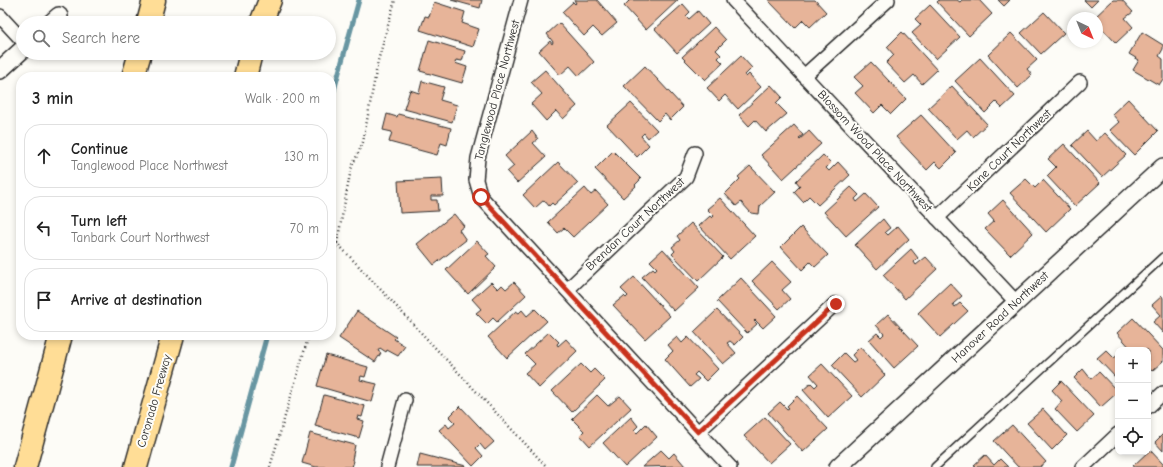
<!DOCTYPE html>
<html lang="en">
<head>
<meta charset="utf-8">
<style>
  body { margin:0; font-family:"Comic Neue",sans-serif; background:#f2f2f2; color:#222 }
  .controls { position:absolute; right:12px; bottom:12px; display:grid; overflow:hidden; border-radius:8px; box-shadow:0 2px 6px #0003 }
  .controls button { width:36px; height:36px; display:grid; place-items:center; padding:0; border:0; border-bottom:1px solid #e0e0e0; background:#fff; color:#222; font:20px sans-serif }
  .compass { position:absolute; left:1067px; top:12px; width:36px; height:36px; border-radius:50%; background:#fff; box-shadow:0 2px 6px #0003; rotate:137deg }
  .stop { position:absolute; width:12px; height:12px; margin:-9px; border:3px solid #c8321e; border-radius:50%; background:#fff }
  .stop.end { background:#c8321e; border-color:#fff; box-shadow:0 1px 4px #0008 }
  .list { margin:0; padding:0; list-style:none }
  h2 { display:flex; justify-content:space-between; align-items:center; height:52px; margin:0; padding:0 16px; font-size:17px }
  h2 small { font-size:13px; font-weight:400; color:#767676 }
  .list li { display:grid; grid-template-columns:26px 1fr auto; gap:12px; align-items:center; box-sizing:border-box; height:64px; margin:0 8px 8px; padding:0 8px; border:1px solid #e0e0e0; border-radius:16px }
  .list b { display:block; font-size:15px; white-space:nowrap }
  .list p { margin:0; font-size:13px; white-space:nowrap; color:#767676 }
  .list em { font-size:13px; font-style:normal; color:#767676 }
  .icon { flex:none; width:22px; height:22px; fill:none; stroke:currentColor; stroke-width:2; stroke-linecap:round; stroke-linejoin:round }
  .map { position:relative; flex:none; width:1163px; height:467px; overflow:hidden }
  .search { position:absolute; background:#fff; box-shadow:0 2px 6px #0003; left:16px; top:16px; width:320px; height:44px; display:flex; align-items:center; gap:10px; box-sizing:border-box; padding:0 14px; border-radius:22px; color:#767676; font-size:15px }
  .panel { position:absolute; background:#fff; box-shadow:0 2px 6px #0003; left:16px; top:72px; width:320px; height:268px; border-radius:16px }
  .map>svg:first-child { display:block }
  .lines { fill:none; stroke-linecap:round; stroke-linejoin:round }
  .stream { stroke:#6896a2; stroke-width:5 }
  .building { fill:#e7b499; stroke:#2b2b2b }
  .service-casing { stroke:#2b2b2b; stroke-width:10 }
  .minor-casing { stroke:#2b2b2b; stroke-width:16 }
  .tertiary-casing { stroke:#2b2b2b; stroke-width:20 }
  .motorway-casing { stroke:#2b2b2b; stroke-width:25 }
  .path { stroke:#2b2b2b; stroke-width:2.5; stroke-dasharray:1 3; stroke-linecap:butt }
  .service { stroke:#fdfcf7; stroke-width:7 }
  .minor { stroke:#fdfcf7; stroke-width:13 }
  .tertiary { stroke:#fdfcf7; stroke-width:17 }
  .motorway { stroke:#ffdd96; stroke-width:22 }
  .route { stroke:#c8321e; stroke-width:5 }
  .labels { text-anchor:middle; stroke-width:4; stroke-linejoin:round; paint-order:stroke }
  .street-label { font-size:12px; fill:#2b2b2b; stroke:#fdfcf7 }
</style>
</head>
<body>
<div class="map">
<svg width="1163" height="467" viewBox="0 0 1163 467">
  <rect width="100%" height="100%" fill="#fdfcf7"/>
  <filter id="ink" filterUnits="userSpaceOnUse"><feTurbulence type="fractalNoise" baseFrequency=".025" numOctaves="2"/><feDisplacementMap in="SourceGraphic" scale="8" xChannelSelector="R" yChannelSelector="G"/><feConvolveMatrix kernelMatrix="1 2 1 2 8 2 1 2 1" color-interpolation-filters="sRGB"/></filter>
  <g filter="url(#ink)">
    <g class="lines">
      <g class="stream">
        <polyline points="331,101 359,0"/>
        <polyline points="231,467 267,335"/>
      </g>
    </g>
    <g class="building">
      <polygon points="451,0 482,0 480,8"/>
      <polygon points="574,0 597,0 617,23 602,36 593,27 584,36 562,12 573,2 575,4 576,3"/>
      <polygon points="630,0 678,0 646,30 624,6"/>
      <polygon points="768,0 815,0 826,12 810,27 803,20 795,28"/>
      <polygon points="939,0 957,0 960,2 962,0 979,0 992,14 969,36 937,2"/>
      <polygon points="998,0 1010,0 1004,6"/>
      <polygon points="1084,0 1098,0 1091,7"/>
      <polygon points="1113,0 1122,0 1133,12 1125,18 1133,27 1116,43 1097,23 1097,18 1094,18"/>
      <polygon points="434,2 465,12 462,23 479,29 473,47 420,30 425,16 429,17"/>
      <polygon points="683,4 690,12 686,16 689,19 698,11 709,24 677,53 655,29"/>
      <polygon points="930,5 960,37 936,59 912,33 921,25 915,19"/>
      <polygon points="1044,12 1064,33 1041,54 1021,33"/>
      <polygon points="559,23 594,62 579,76 570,66 560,75 539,51 550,41 552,44 553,42 547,34"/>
      <polygon points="714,27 726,40 716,50 721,55 718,58 723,63 705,80 682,57"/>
      <polygon points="902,32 937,70 922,84 914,75 905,83 886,63 894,55 887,47"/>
      <polygon points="1142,32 1163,45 1163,49 1159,56 1163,59 1163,79 1159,85 1133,70 1139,60 1129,54"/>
      <polygon points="1011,33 1037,60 1027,69 1032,75 1018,88 988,55"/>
      <polygon points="429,40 465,51 462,61 456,60 455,63 467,67 462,83 420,71"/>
      <polygon points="741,56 752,68 745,75 746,77 749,74 761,87 738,109 725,95 719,101 707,88"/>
      <polygon points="980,58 1015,96 1002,108 996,102 985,113 955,81"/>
      <polygon points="871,62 906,99 891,114 882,105 874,113 855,93 863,86 854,77"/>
      <polygon points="645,66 683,107 670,120 665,114 658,121 624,86"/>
      <polygon points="545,70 577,106 563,119 556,111 546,121 531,104 542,94 531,82"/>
      <polygon points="422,81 444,87 440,100 457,105 452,122 404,109 410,90 419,93"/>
      <polygon points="771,85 782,97 776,103 787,114 766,132 755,120 749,126 739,115"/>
      <polygon points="952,86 987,124 973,137 967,130 957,139 928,108"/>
      <polygon points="1128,99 1158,131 1134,155 1110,130 1119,122 1112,114"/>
      <polygon points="631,103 657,130 648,138 644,133 641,136 649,145 637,157 607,125"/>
      <polygon points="387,114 397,117 398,114 451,128 447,145 441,143 437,155 389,142 392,132 383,130"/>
      <polygon points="921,115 956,153 941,168 935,162 927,170 896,137"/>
      <polygon points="794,125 803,135 799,138 800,139 809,131 821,144 783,179 761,155"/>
      <polygon points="532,131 538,139 533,143 546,157 517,183 507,172 514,166 505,156"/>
      <polygon points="1087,131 1096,141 1105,133 1126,155 1102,177 1072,145"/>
      <polygon points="1064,144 1100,183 1075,206 1047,176 1056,167 1048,159"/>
      <polygon points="613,151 641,179 635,185 636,186 623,198 595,169"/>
      <polygon points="823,155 831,163 826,168 829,171 838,162 850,175 818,205 809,196 803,202 794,192 800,186 796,181"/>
      <polygon points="558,162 578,183 554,205 552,203 549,206 544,200 535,208 523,195"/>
      <polygon points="750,166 775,192 760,206 759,214 751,213 741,202 736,206 725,194 740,179 738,177"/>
      <polygon points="442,179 443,196 431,196 431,200 437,200 438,211 400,213 398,181"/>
      <polygon points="1026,179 1035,188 1043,180 1070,209 1046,232 1010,193"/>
      <polygon points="851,187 859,195 855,199 857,202 866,194 878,207 846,236 824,212"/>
      <polygon points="585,188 591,195 596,191 608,204 573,237 564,228 558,233 548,222"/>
      <polygon points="720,198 755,236 730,259 699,226 710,216 712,218 714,216 707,209"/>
      <polygon points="1003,200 1033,233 1010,255 985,229 994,221 988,214"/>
      <polygon points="454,214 464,226 459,230 466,240 434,265 417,244"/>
      <polygon points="883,219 890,228 885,232 888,235 898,226 909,239 877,269 855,245"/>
      <polygon points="691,223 723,257 698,281 672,254 675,251 672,247 680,240 677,236"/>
      <polygon points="801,227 828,255 815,267 810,262 802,270 781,247"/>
      <polygon points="477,241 489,254 486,256 496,267 468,294 446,270"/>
      <polygon points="663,249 699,288 674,311 642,277 653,268 655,270 657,268 650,261"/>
      <polygon points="911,249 918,258 914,262 916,265 926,257 937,269 905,299 883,275"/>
      <polygon points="772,262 791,282 782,290 790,299 779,309 752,281"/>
      <polygon points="634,277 670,316 645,339 613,305 624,296 626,298 628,296 621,289"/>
      <polygon points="741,278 776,316 763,328 755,320 754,321 757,324 747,333 717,301"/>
      <polygon points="491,282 498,289 502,285 506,289 514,282 526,295 497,322 493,318 487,324 476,313 481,309 472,299"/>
      <polygon points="950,283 962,296 953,304 955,307 960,303 968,311 940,337 918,313"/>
      <polygon points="1162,296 1163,298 1163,333 1153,322 1161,315 1152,305"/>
      <polygon points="535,309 547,321 507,358 488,337 516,311 519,313 522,310 527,316"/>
      <polygon points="717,310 743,337 735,345 730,341 727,343 736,353 723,364 694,332"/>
      <polygon points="357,311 396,337 394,339 405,346 398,356 387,350 386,352 380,348 378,351 381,353 375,362 339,338"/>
      <polygon points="888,314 918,346 894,368 869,340 877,333 881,337 884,334 876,325"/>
      <polygon points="1133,318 1163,350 1163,361 1152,371 1148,367 1148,350 1132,350 1117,333"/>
      <polygon points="549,332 559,342 557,344 558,346 566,339 577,351 539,388 525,373 535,364 525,354"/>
      <polygon points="677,337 682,343 688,337 718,369 706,381 697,372 694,375 699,379 690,387 665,359 673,351 668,345"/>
      <polygon points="860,347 885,375 862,397 832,365 844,353 853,362 856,360 852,355"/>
      <polygon points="1106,350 1114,358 1118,355 1118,380 1097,358"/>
      <polygon points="326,355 368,367 365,377 361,376 360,380 377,384 372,402 317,386"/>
      <polygon points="581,364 590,373 594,369 605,380 572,412 552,391"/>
      <polygon points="822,364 852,396 828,418 803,390 811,383 815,387 818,384 810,375"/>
      <polygon points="1083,369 1091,379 1099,372 1118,392 1101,407 1074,378"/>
      <polygon points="1061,381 1094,416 1077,432 1055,409 1062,401 1052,390"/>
      <polygon points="324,395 365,406 362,417 358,416 357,419 364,421 359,438 315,426"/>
      <polygon points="597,395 608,406 620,396 631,408 590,446 580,435 584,431 572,419"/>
      <polygon points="797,396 828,429 803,452 768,413 780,402 787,409 789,408 787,406"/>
      <polygon points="460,406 494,442 485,450 480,444 476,448 483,456 473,466 439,430 446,424 449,428 455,423 449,417"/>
      <polygon points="1043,409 1067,435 1052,450 1027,423"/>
      <polygon points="631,417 638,426 634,430 637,433 646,424 657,437 625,467 603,443"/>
      <polygon points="765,417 790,444 769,463 744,436"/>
      <polygon points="1012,425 1046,462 1040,467 1018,467 994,441"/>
      <polygon points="310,433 355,445 352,460 354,461 352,467 316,467 302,463"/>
      <polygon points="1163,434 1163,451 1155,442"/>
      <polygon points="661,450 669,458 674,453 685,466 642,467"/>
      <polygon points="1150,450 1163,464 1163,467 1135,467 1133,466"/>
      <polygon points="420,454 466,466 466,467 417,467"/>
      <polygon points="985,455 994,465 1000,459 1008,467 976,467 974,465"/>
    </g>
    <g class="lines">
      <g class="service-casing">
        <polyline id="service" points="935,467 1163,257"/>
      </g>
      <g class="minor-casing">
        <g id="minor">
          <polyline points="521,0 478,158 476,180 481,197 730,467"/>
          <polyline points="733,0 1016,302"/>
          <polyline points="0,16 23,41"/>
          <polyline points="804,76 888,0"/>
          <polyline points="937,218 1080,82"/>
          <polyline points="567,290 686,177 695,153"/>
          <polyline points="1148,407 1163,393"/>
          <polyline points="698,432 835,304"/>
          <polyline points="387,467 405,400"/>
          <polyline points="1083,467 1118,434"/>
        </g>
      </g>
      <g class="tertiary-casing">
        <g id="tertiary">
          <polyline points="51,23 59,16"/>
          <polyline points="0,70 23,49"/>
          <polyline points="838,467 1163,167"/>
        </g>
      </g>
      <g class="motorway-casing">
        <g id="motorway">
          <polyline points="148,23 154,0"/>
          <polyline points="261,23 270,0"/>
          <polyline points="133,77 140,53"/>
          <polyline points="245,77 251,53"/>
          <polyline points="25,467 61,335"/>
          <polyline points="136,467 173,335"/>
        </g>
      </g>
      <g class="path">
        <polyline points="337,243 351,169 363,142 378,61 395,0"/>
        <polyline points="331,263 337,243 547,467"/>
        <polyline points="270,467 309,335"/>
      </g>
      <use href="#service" class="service"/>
      <use href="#minor" class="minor"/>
      <use href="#tertiary" class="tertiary"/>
      <use href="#motorway" class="motorway"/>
    </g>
  </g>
  <g class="lines" filter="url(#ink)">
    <polyline class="route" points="481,197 698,432 836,304"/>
  </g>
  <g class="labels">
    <g class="street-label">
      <text transform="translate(497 90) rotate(-75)" y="4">Tanglewood Place Northwest</text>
      <text transform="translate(1009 150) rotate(-44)" y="4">Kane Court Northwest</text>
      <text transform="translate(875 151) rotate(47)" y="4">Blossom Wood Place Northwest</text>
      <text transform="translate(635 224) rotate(-43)" y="4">Brendan Court Northwest</text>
      <text transform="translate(1000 317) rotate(-43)" y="4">Hanover Road Northwest</text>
      <text transform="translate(154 401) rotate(-74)" y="4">Coronado Freeway</text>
    </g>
  </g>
</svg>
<div class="controls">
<button>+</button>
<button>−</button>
<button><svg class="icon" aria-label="locate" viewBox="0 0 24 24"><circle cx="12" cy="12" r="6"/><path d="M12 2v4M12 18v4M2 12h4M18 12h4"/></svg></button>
</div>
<svg class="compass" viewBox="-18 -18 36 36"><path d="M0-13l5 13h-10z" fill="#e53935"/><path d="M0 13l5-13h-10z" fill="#767676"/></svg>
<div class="stop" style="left:481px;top:197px"></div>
<div class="stop end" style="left:836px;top:304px"></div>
<div class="search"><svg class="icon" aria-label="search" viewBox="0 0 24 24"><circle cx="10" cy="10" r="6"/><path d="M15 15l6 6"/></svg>Search here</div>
<section class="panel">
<h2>3 min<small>Walk · 200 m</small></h2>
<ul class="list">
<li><svg class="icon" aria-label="ahead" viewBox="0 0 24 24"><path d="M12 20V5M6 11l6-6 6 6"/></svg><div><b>Continue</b><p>Tanglewood Place Northwest</p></div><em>130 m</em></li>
<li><svg class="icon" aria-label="left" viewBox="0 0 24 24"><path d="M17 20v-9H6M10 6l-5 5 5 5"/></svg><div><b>Turn left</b><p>Tanbark Court Northwest</p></div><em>70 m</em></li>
<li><svg class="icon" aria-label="arrive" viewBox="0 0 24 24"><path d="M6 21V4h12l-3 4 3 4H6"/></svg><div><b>Arrive at destination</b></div></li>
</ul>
</section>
</div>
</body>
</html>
